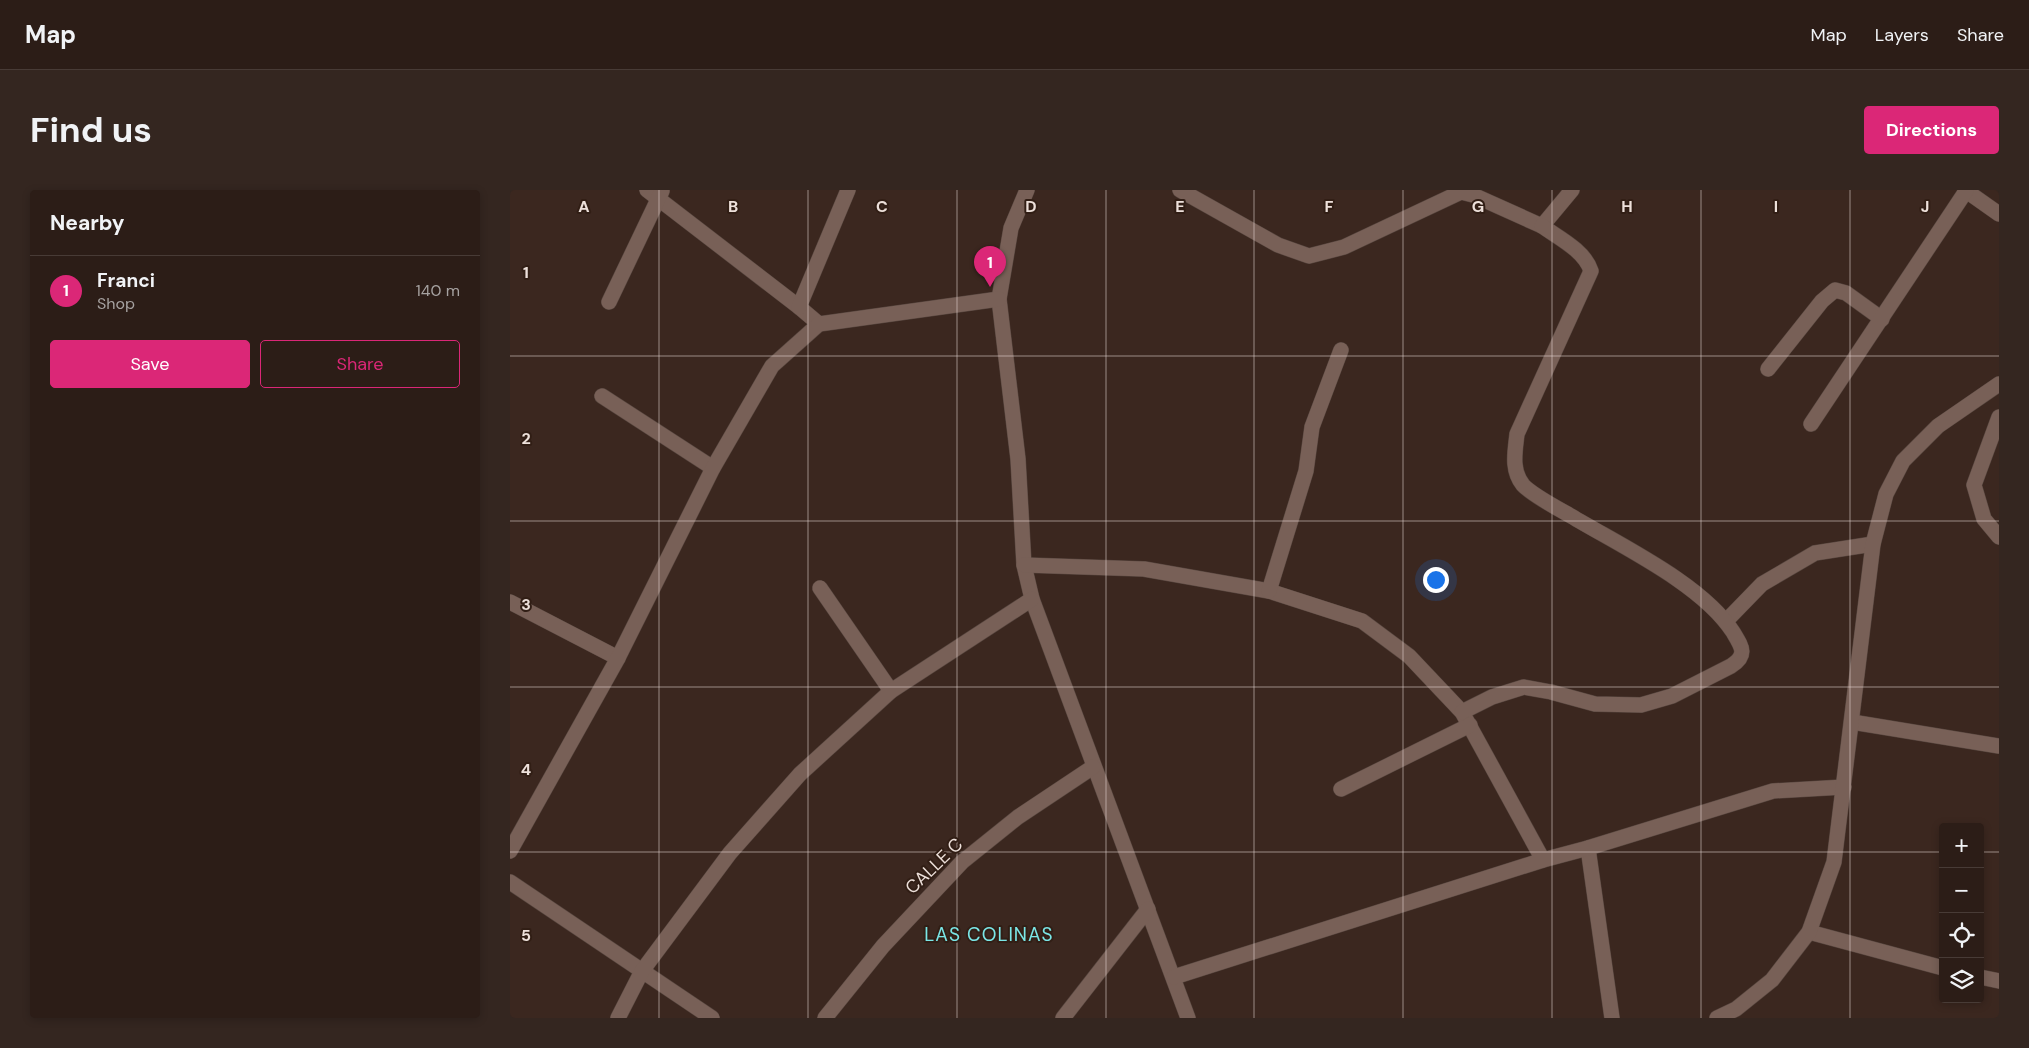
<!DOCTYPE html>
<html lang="en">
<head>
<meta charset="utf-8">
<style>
  body { margin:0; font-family:"DM Sans",sans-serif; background:#342620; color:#f1f3f6 }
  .controls { position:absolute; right:15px; bottom:15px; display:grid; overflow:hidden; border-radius:5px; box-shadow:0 2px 8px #0003 }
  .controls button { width:45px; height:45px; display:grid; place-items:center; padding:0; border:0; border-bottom:1px solid #483b36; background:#2c1d17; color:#f1f3f6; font:25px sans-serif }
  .you { position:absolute; left:925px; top:389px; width:18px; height:18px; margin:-12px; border:4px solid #fff; border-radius:50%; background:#1a73e8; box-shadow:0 0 0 8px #1a73e833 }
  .badge { display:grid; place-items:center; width:32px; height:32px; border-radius:50%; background:#db2777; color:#fff; font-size:16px; font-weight:700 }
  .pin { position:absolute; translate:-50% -41px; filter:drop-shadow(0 1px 2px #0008) }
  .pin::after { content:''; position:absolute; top:26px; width:18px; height:15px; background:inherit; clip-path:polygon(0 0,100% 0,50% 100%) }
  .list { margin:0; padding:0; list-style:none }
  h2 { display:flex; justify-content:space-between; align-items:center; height:65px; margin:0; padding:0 20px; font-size:21px }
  h2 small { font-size:16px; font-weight:400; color:#a6a2a1 }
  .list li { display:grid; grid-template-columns:32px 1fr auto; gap:15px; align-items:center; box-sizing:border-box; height:70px; padding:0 20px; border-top:1px solid #483b36 }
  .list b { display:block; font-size:19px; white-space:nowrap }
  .list p { margin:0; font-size:16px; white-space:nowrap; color:#a6a2a1 }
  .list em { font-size:16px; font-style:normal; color:#a6a2a1 }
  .actions { display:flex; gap:10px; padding:15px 20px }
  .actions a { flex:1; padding:11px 0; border:1px solid #db2777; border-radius:5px; text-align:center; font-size:18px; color:#db2777 }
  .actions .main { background:#db2777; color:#fff }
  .icon { flex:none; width:28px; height:28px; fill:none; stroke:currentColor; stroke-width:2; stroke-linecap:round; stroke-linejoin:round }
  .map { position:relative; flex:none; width:1489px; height:828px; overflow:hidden; border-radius:5px }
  header { display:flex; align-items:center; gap:30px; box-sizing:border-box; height:70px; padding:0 25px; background:#2c1d17; border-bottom:1px solid #483b36 }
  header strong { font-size:24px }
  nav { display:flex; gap:28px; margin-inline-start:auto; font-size:18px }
  .intro { display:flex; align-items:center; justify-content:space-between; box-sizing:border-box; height:120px; padding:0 30px }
  h1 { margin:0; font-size:35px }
  .button { padding:12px 22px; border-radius:5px; background:#db2777; color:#fff; font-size:18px; font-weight:700 }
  main { display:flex; gap:30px; padding:0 30px }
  aside { flex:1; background:#2c1d17; border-radius:5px; box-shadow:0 2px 8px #0003 }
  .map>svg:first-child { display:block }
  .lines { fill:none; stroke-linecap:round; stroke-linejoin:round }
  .minor-casing { stroke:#57463f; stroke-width:16 }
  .minor { stroke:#786057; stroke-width:15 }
  .grid { fill:none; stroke:#ede0da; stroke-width:1; stroke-opacity:0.55 }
  .labels { text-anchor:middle; stroke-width:4; stroke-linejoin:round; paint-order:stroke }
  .street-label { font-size:18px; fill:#ede0da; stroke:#311e15 }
  .neighbourhood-label { font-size:19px; letter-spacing:1px; fill:#7be7e7; stroke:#311e15 }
  .grid-label { font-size:16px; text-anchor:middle; font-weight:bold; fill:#ede0da; stroke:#311e15; stroke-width:4; stroke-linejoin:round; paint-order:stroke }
</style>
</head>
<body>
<header>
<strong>Map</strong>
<nav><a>Map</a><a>Layers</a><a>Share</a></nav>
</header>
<div class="intro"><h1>Find us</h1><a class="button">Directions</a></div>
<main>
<aside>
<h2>Nearby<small></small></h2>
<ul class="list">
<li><span class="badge">1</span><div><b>Franci</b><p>Shop</p></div><em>140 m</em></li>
</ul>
<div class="actions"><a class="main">Save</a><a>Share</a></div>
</aside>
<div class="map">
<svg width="1489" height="828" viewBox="0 0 1489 828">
  <rect width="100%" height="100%" fill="#3b271f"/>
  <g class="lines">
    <g class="minor-casing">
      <g id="minor">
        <polyline points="137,0 289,117 309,134"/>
        <polyline points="517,0 501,38 489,109 508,269 514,375 522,409 678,828"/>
        <polyline points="670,0 768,55 799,66 834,57 951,2 963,5 1032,36 1062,0"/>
        <polyline points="1455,0 1489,24"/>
        <polyline points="99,112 152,1"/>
        <polyline points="289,117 338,0"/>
        <polyline points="1258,179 1312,111 1325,100 1336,103 1372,129"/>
        <polyline points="92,206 203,278"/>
        <polyline points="1489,227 1464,295 1474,329 1489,347"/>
        <polyline points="1301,234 1456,1"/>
        <polyline points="514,375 634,379 759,401 852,431 899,466 952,522 1033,670"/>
        <polyline points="310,398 381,501"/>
        <polyline points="759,401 796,281 802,237 831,160"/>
        <polyline points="0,412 108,468"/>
        <polyline points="1216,431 1252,394 1305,363 1363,354"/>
        <path d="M952 522 982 507 1014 497 1041 502 1085 514 1131 515 1162 506 1221 476C1238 465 1232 457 1223 442 1192 394 1111 356 1061 326 1049 319 1022 305 1013 295 1001 280 1005 262 1007 244L1081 81C1075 61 1049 48 1032 36"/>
        <polyline points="1342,532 1489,556"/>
        <polyline points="831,599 960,535"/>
        <polyline points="1078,658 1102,828"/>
        <polyline points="0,661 108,468 203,278 262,176 309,134 489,109"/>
        <polyline points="0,692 202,828"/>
        <polyline points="1299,742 1433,778"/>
        <polyline points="664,787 1033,670 1078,658 1263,601 1334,597"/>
        <polyline points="1470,787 1489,791"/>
        <polyline points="108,828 132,781 220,663 290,584 381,501 522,409"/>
        <polyline points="315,828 373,756 452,672 508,627 583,577"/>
        <polyline points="553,828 638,719"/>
        <polyline points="1207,828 1226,819 1262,790 1299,742 1324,672 1363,354 1376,304 1393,271 1428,236 1489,194"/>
      </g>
    </g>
    <use href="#minor" class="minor"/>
  </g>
  <path class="grid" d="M149 0V828M298 0V828M447 0V828M596 0V828M744 0V828M893 0V828M1042 0V828M1191 0V828M1340 0V828M0 166H1489M0 331H1489M0 497H1489M0 662H1433M1470 662H1489"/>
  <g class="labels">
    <g class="street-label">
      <text transform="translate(424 676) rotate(-44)" y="6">CALLE C</text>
    </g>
    <g class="neighbourhood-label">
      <text x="479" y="751">LAS COLINAS</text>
    </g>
  </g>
  <g class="grid-label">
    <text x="74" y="22">A</text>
    <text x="223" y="22">B</text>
    <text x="372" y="22">C</text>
    <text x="521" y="22">D</text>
    <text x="670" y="22">E</text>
    <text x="819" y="22">F</text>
    <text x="968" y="22">G</text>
    <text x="1117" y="22">H</text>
    <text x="1266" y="22">I</text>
    <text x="1415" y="22">J</text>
    <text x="16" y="88">1</text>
    <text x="16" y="254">2</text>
    <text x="16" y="420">3</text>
    <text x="16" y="585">4</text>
    <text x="16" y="751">5</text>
  </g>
</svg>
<div class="controls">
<button>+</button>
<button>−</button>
<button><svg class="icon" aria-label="locate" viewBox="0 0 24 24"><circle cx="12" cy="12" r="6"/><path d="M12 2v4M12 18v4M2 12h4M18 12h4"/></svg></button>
<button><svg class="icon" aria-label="layers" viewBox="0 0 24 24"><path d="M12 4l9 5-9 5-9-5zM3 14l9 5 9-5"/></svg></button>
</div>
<div class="you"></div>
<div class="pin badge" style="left:480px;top:97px">1</div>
</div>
</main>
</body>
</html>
